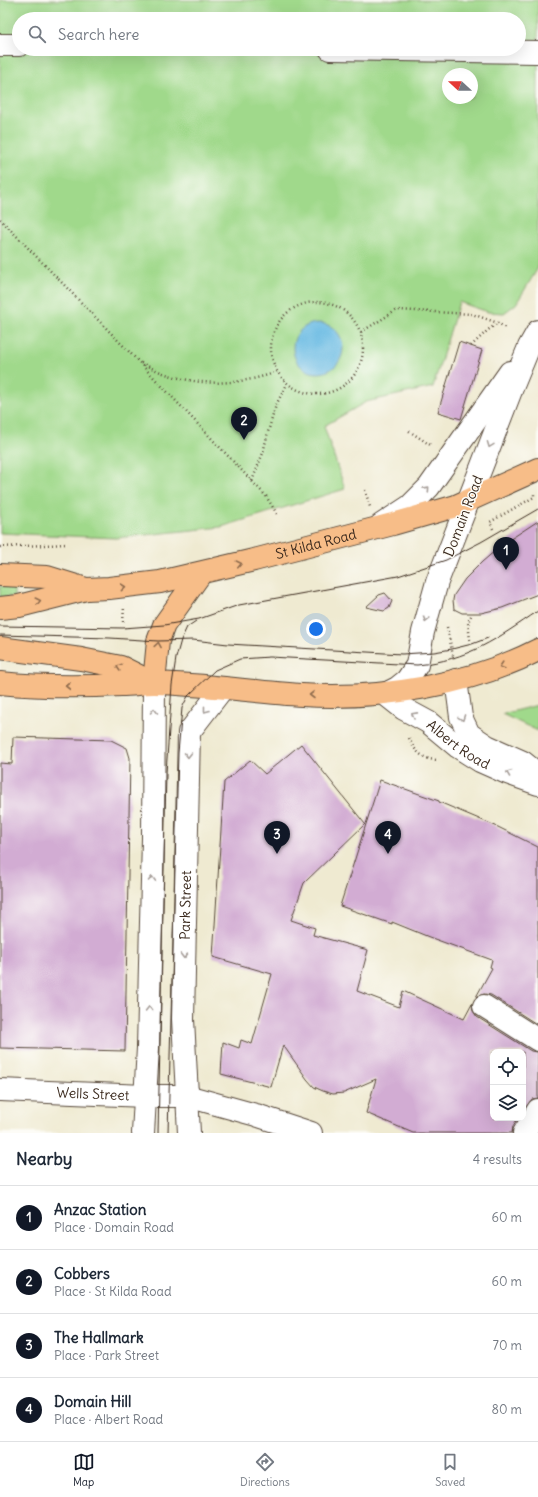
<!DOCTYPE html>
<html lang="en">
<head>
<meta charset="utf-8">
<style>
  body { margin:0; font-family:Delius,sans-serif; background:#f6f6f7; color:#1f2937 }
  .controls { position:absolute; right:12px; bottom:12px; display:grid; overflow:hidden; border-radius:8px; box-shadow:0 4px 16px #0002 }
  .controls button { width:36px; height:36px; display:grid; place-items:center; padding:0; border:0; border-bottom:1px solid #e0e1e3; background:#fff; color:#1f2937; font:20px sans-serif }
  .compass { position:absolute; left:442px; top:68px; width:36px; height:36px; border-radius:50%; background:#fff; box-shadow:0 4px 16px #0002; rotate:291deg }
  .you { position:absolute; left:316px; top:629px; width:14px; height:14px; margin:-10px; border:3px solid #fff; border-radius:50%; background:#1a73e8; box-shadow:0 0 0 6px #1a73e833 }
  .badge { display:grid; place-items:center; width:26px; height:26px; border-radius:50%; background:#111827; color:#fff; font-size:13px; font-weight:700 }
  .pin { position:absolute; translate:-50% -33px; filter:drop-shadow(0 1px 2px #0008) }
  .pin::after { content:''; position:absolute; top:21px; width:14px; height:12px; background:inherit; clip-path:polygon(0 0,100% 0,50% 100%) }
  .list { margin:0; padding:0; list-style:none }
  h2 { display:flex; justify-content:space-between; align-items:center; height:52px; margin:0; padding:0 16px; font-size:17px }
  h2 small { font-size:13px; font-weight:400; color:#747a83 }
  .list li { display:grid; grid-template-columns:26px 1fr auto; gap:12px; align-items:center; box-sizing:border-box; height:64px; padding:0 16px; border-top:1px solid #e0e1e3 }
  .list b { display:block; font-size:15px; white-space:nowrap }
  .list p { margin:0; font-size:13px; white-space:nowrap; color:#747a83 }
  .list em { font-size:13px; font-style:normal; color:#747a83 }
  .icon { flex:none; width:22px; height:22px; fill:none; stroke:currentColor; stroke-width:2; stroke-linecap:round; stroke-linejoin:round }
  .map { position:relative; flex:none; width:538px; height:1133px; overflow:hidden }
  .search { position:absolute; background:#fff; box-shadow:0 4px 16px #0002; left:12px; right:12px; top:12px; height:44px; display:flex; align-items:center; gap:10px; box-sizing:border-box; padding:0 14px; border-radius:22px; color:#747a83; font-size:15px }
  .sheet { height:308px; background:#fff }
  nav { display:flex; justify-content:space-around; align-items:center; box-sizing:border-box; height:56px; border-top:1px solid #e0e1e3; background:#fff; font-size:11px; color:#747a83 }
  nav a { display:grid; justify-items:center; gap:2px }
  nav .on { color:#111827 }
  .map>svg:first-child { display:block }
  .green { fill:#a0d98b; stroke:#6e8254; fill-rule:evenodd }
  .water { fill:#67bae3; stroke:#517280 }
  .building { fill:#d2acd3 }
  .lines { fill:none; stroke-linecap:round; stroke-linejoin:round }
  .minor-casing { stroke:#564739; stroke-width:24 }
  .major-casing { stroke:#564739; stroke-width:24 }
  .path { stroke:#564739; stroke-width:2.5; stroke-dasharray:1 3; stroke-linecap:butt }
  .minor { stroke:#fff; stroke-width:22 }
  .major { stroke:#f7bd88; stroke-width:22 }
  .tram { stroke:#3b2a1e; stroke-width:1 }
  .oneway { stroke:#a79f9a }
  .oneway2 { stroke:#906c4e }
  .labels { text-anchor:middle; stroke-width:3; stroke-linejoin:round; paint-order:stroke }
  .street-label { font-size:14px; fill:#3b2a1e; stroke:#fdfcf7 }
</style>
</head>
<body>
<div class="map">
<svg width="538" height="1133" viewBox="0 0 538 1133">
  <rect width="100%" height="100%" fill="#fdfcf7"/>
  <filter id="ink" filterUnits="userSpaceOnUse"><feTurbulence type="fractalNoise" baseFrequency=".025" numOctaves="2"/><feDisplacementMap in="SourceGraphic" scale="8" xChannelSelector="R" yChannelSelector="G"/><feConvolveMatrix kernelMatrix="1 2 1 2 8 2 1 2 1" color-interpolation-filters="sRGB"/></filter>
  <filter id="wash" filterUnits="userSpaceOnUse"><feTurbulence type="fractalNoise" baseFrequency=".012" numOctaves="4" result="noise"/><feDisplacementMap in="SourceGraphic" scale="16" xChannelSelector="R" yChannelSelector="G"/><feGaussianBlur stdDeviation="0.9" result="paint"/><feColorMatrix in="noise" values="0 0 0 0 0 0 0 0 0 0 0 0 0 0 0 0 0 1.4 0 .05"/><feComposite in="paint" operator="in"/></filter>
  <g filter="url(#wash)">
    <rect width="100%" height="100%" fill="#efead1"/>
    <g class="green">
      <path d="M0 0H538V268L516 304 504 313 488 312 459 302 433 387 366 402 324 426 345 489 221 527 116 538 0 533ZM19 19H519V49H19ZM448 74H472V98H448Z"/>
      <polygon points="0,586 14,587 14,597 0,597"/>
      <polygon points="538,705 538,731 502,714"/>
    </g>
    <circle class="water" cx="318" cy="348" r="25"/>
    <g id="blocks">
      <g class="building">
        <polygon points="459,342 482,350 461,419 438,412"/>
        <polygon points="538,521 538,594 502,608 481,613 462,613 454,609 453,600 454,595 465,579 482,562 503,544"/>
        <polygon points="385,593 392,601 389,608 384,611 366,607 379,595"/>
        <polygon points="13,737 111,740 127,748 130,758 125,1051 0,1048 0,763 12,764"/>
        <polygon points="301,744 365,824 304,883 291,920 315,928 313,935 368,950 357,991 399,1007 403,991 464,1019 472,1004 473,1011 477,1017 531,1051 538,1052 538,1098 532,1099 523,1111 523,1052 493,1052 493,1118 518,1118 513,1126 512,1133 413,1133 366,1113 376,1079 344,1093 333,1094 323,1091 314,1087 307,1079 283,1045 271,1087 221,1074 223,1042 239,1048 241,1040 252,1044 272,974 213,957 224,782 250,760 265,774"/>
        <polygon points="380,780 439,801 439,802 498,827 538,847 538,1025 491,995 484,994 476,997 492,968 490,967 492,960 429,937 392,922 392,924 340,906"/>
      </g>
    </g>
  </g>
  <g filter="url(#ink)">
    <use href="#blocks" fill-opacity="0" stroke="#564739" stroke-width="1"/>
    <g class="lines">
      <g class="minor-casing">
        <g id="minor">
          <polyline points="0,45 19,45"/>
          <polyline points="330,49 538,52"/>
          <path id="s1" d="M538 331 529 347 512 388 437 582 423 632 417 665 407 680 397 688 385 694 404 709 428 722 458 747 480 761 507 773 538 784"/>
          <polyline points="381,525 410,506 429,487 510,372"/>
          <polyline points="456,680 461,717 469,734 487,746 523,762 538,774"/>
          <polyline points="484,1006 538,1040"/>
          <path id="s2" d="M0 1090 145 1096H187L256 1115 311 1133"/>
          <polyline points="143,1133 148,1048 153,838 154,683"/>
          <path id="s3" d="M189 1133 183 1019 189 732 223 688"/>
          <polyline points="524,1133 538,1110"/>
        </g>
      </g>
      <g class="major-casing">
        <g id="major">
          <polyline points="0,575 47,577 86,589"/>
          <path id="s4" d="M0 608 19 606 86 589 109 588 160 582 254 560 393 524 456 506 538 469"/>
          <polyline points="0,648 81,659 121,667 153,683"/>
          <path d="M0 683C40 687 81 687 121 685 132 685 143 683 154 683 204 684 253 692 302 695 379 700 470 685 538 650"/>
          <polyline points="154,683 158,641 164,625 201,573"/>
        </g>
      </g>
      <g class="path">
        <polyline points="0,219 139,362 266,496 277,514"/>
        <circle cx="317" cy="348" r="46"/>
        <polyline points="361,332 397,310 472,314 498,323 507,329"/>
        <polyline points="471,346 488,330 498,323"/>
        <path d="M141 363C150 367 159 372 169 375 204 387 243 384 277 372"/>
        <polyline points="409,431 432,446"/>
        <polyline points="252,481 263,453 268,432 276,405 287,384"/>
        <polyline points="365,490 370,507"/>
        <polyline points="493,529 490,522 534,497 534,494"/>
        <polyline points="498,538 502,545"/>
        <polyline points="0,547 67,544"/>
        <polyline points="123,622 124,607"/>
        <polyline points="447,627 454,660"/>
        <polyline points="470,640 468,622 472,614"/>
        <path d="M409 738C415 752 423 760 439 760"/>
      </g>
      <use href="#minor" class="minor"/>
      <use href="#major" class="major"/>
      <g class="tram">
        <polyline points="0,626 123,628 164,625 199,619 239,605 398,576 446,560 481,542 538,509"/>
        <polyline points="0,635 110,638 158,641 193,640 228,644 402,654 434,652 452,649 472,644 488,638"/>
        <polyline points="158,1133 166,773 172,685 176,658 181,640 187,627 196,621"/>
        <path d="M168 1133 178 753 182 708 188 696 215 670 240 659 270 657 417 665C468 660 497 639 538 611"/>
      </g>
    </g>
    <defs><path id="oneway-chevron" d="M-2-3.5L2.5 0L-2 3.5" fill="none" stroke-width="1.6" stroke-linecap="round" stroke-linejoin="round"/></defs>
    <g class="oneway">
      <use href="#oneway-chevron" transform="translate(490 445) rotate(111)"/>
      <use href="#oneway-chevron" transform="translate(427 489) rotate(-48)"/>
      <use href="#oneway-chevron" transform="translate(426 619) rotate(105)"/>
      <use href="#oneway-chevron" transform="translate(206 710) rotate(128)"/>
      <use href="#oneway-chevron" transform="translate(154 711) rotate(-90)"/>
      <use href="#oneway-chevron" transform="translate(414 715) rotate(-151)"/>
      <use href="#oneway-chevron" transform="translate(462 718) rotate(70)"/>
      <use href="#oneway-chevron" transform="translate(188 755) rotate(91)"/>
      <use href="#oneway-chevron" transform="translate(509 773) rotate(-159)"/>
      <use href="#oneway-chevron" transform="translate(152 879) rotate(-89)"/>
      <use href="#oneway-chevron" transform="translate(184 956) rotate(91)"/>
      <use href="#oneway-chevron" transform="translate(149 1009) rotate(-89)"/>
    </g>
    <g class="oneway2">
      <use href="#oneway-chevron" transform="translate(239 564) rotate(-13)"/>
      <use href="#oneway-chevron" transform="translate(123 587) rotate(-6)"/>
      <use href="#oneway-chevron" transform="translate(38 601) rotate(-14)"/>
      <use href="#oneway-chevron" transform="translate(158 645) rotate(-81)"/>
      <use href="#oneway-chevron" transform="translate(502 666) rotate(163)"/>
      <use href="#oneway-chevron" transform="translate(119 667) rotate(-163)"/>
      <use href="#oneway-chevron" transform="translate(68 686) rotate(180)"/>
      <use href="#oneway-chevron" transform="translate(312 695) rotate(180)"/>
    </g>
  </g>
  <g class="labels">
    <g class="street-label">
      <text transform="translate(463 516) rotate(-69)" y="5">Domain Road</text>
      <text dy="5" stroke="none"><textPath href="#s4" startOffset="323">St Kilda Road</textPath></text>
      <text dy="5" stroke="none"><textPath href="#s1" startOffset="490">Albert Road</textPath></text>
      <text dy="5" stroke="none"><textPath href="#s3" startOffset="228">Park Street</textPath></text>
      <text dy="5" stroke="none"><textPath href="#s2" startOffset="93">Wells Street</textPath></text>
    </g>
  </g>
</svg>
<div class="controls">
<button><svg class="icon" aria-label="locate" viewBox="0 0 24 24"><circle cx="12" cy="12" r="6"/><path d="M12 2v4M12 18v4M2 12h4M18 12h4"/></svg></button>
<button><svg class="icon" aria-label="layers" viewBox="0 0 24 24"><path d="M12 4l9 5-9 5-9-5zM3 14l9 5 9-5"/></svg></button>
</div>
<svg class="compass" viewBox="-18 -18 36 36"><path d="M0-13l5 13h-10z" fill="#e53935"/><path d="M0 13l5-13h-10z" fill="#747a83"/></svg>
<div class="you"></div>
<div class="pin badge" style="left:506px;top:570px">1</div>
<div class="pin badge" style="left:244px;top:440px">2</div>
<div class="pin badge" style="left:277px;top:854px">3</div>
<div class="pin badge" style="left:388px;top:854px">4</div>
<div class="search"><svg class="icon" aria-label="search" viewBox="0 0 24 24"><circle cx="10" cy="10" r="6"/><path d="M15 15l6 6"/></svg>Search here</div>
</div>
<section class="sheet">
<h2>Nearby<small>4 results</small></h2>
<ul class="list">
<li><span class="badge">1</span><div><b>Anzac Station</b><p>Place · Domain Road</p></div><em>60 m</em></li>
<li><span class="badge">2</span><div><b>Cobbers</b><p>Place · St Kilda Road</p></div><em>60 m</em></li>
<li><span class="badge">3</span><div><b>The Hallmark</b><p>Place · Park Street</p></div><em>70 m</em></li>
<li><span class="badge">4</span><div><b>Domain Hill</b><p>Place · Albert Road</p></div><em>80 m</em></li>
</ul>
</section>
<nav>
<a class="on"><svg class="icon" aria-label="map" viewBox="0 0 24 24"><path d="M3 6l6-2 6 2 6-2v14l-6 2-6-2-6 2zM9 4v14M15 6v14"/></svg>Map</a>
<a><svg class="icon" aria-label="directions" viewBox="0 0 24 24"><path d="M12 3l9 9-9 9-9-9zM9 14v-3h6M13 9l2 2-2 2"/></svg>Directions</a>
<a><svg class="icon" aria-label="saved" viewBox="0 0 24 24"><path d="M7 4h10v16l-5-4-5 4z"/></svg>Saved</a>
</nav>
</body>
</html>
